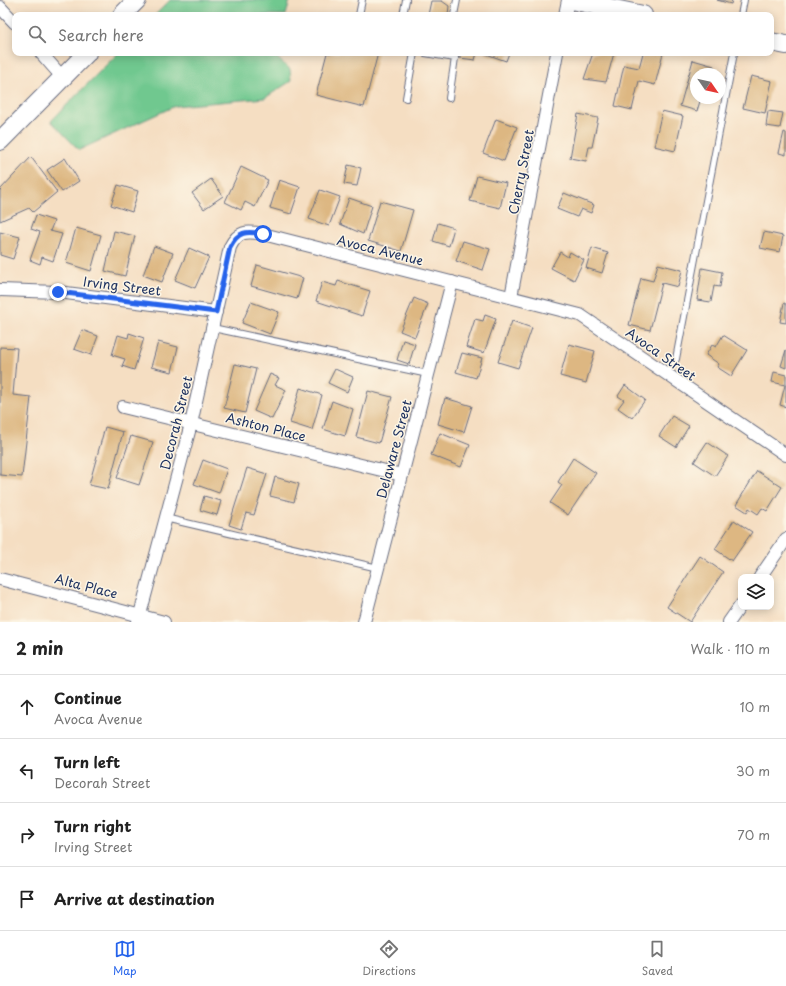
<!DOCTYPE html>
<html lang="en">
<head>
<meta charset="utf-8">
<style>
  body { margin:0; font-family:"Playpen Sans",sans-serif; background:#f2f2f2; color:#222 }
  .controls { position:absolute; right:12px; bottom:12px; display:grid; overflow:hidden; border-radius:8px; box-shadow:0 2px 10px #0003 }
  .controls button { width:36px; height:36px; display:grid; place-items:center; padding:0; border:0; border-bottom:1px solid #e0e0e0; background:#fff; color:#222; font:20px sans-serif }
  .compass { position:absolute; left:690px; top:68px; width:36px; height:36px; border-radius:50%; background:#fff; box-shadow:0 2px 10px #0003; rotate:124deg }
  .stop { position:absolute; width:12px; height:12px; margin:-9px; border:3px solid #2563eb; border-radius:50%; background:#fff }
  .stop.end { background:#2563eb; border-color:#fff; box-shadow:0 1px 4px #0008 }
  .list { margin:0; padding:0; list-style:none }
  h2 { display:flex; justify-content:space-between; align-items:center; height:52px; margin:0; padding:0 16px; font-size:17px }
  h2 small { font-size:13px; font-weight:400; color:#767676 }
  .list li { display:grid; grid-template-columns:26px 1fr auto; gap:12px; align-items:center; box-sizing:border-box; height:64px; padding:0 16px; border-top:1px solid #e0e0e0 }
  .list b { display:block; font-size:15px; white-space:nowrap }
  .list p { margin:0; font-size:13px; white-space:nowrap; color:#767676 }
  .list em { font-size:13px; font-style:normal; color:#767676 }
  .icon { flex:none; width:22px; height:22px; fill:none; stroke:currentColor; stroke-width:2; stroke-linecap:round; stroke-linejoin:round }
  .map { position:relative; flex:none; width:786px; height:622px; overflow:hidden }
  .search { position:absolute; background:#fff; box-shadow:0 2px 10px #0003; left:12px; right:12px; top:12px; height:44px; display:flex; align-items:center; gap:10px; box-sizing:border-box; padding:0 14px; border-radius:8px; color:#767676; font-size:15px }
  .sheet { height:308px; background:#fff }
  nav { display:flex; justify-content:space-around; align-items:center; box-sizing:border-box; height:56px; border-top:1px solid #e0e0e0; background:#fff; font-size:11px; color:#767676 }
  nav a { display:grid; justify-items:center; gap:2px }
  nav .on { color:#2563eb }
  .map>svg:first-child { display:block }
  .green { fill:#6fc88f; stroke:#457c76 }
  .building { fill:#ddb782 }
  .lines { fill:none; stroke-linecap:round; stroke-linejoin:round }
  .service-casing { stroke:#676c81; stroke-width:8 }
  .minor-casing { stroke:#676c81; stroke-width:14 }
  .secondary-casing { stroke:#676c81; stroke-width:20 }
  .service { stroke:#fff; stroke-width:6 }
  .minor { stroke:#fff; stroke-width:12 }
  .secondary { stroke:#fff; stroke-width:18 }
  .route { stroke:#2563eb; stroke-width:5 }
  .labels { text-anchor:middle; stroke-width:3; stroke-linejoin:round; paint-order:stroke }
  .street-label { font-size:13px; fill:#1b2f5e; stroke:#fcf5e5 }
</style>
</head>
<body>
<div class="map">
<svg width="786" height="622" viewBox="0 0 786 622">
  <rect width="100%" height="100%" fill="#fcf5e5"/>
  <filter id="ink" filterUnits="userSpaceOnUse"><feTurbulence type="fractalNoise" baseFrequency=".025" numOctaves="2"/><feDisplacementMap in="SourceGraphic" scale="8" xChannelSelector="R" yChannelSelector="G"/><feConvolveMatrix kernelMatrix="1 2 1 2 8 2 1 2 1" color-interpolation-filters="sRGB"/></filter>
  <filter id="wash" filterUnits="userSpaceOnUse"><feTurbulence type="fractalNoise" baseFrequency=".012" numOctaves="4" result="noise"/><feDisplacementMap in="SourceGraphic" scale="16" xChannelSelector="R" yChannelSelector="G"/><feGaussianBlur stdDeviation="0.9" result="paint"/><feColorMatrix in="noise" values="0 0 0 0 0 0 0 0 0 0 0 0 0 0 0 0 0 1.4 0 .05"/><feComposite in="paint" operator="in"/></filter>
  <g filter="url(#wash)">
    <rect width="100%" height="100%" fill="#f5dec2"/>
    <g class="green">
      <polygon points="170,0 290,0 286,15 155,15"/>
      <polygon points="118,53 278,53 277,58 290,69 291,81 265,98 175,106 79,150 51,121"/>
    </g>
    <g id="blocks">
      <g class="building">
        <polygon points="717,0 732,0 731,4"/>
        <polygon points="431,1 442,1 449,6 448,15 428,15"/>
        <polygon points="327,53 378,53 364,107 316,95"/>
        <polygon points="460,53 477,53 475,60 460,58"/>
        <polygon points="483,53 509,53 506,61"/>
        <polygon points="593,53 614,53 606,82 584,79"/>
        <polygon points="643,53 663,53 655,85 639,81 632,110 615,106 624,65 639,68"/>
        <polygon points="693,60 714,66 712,74 696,74 696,98 701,98 697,111 680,106"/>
        <polygon points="751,76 772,81 765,113 743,108"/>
        <polygon points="662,111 683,116 675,151 654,146"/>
        <polygon points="768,111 783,113 780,128 766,126"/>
        <polygon points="578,114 598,118 592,147 589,147 586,161 570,158"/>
        <polygon points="496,119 517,127 504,161 483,153"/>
        <polygon points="784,132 786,133 786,155 779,153"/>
        <polygon points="31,157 57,192 33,212 29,208 0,221 0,190"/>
        <polygon points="65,158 79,181 62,192 47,170"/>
        <polygon points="348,165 361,168 357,186 344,184"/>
        <polygon points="241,167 268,180 255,207 245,202 241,210 225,202"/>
        <polygon points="477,176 506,183 500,208 470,201"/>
        <polygon points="211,179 223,196 204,209 192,193"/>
        <polygon points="279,180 300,187 291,214 270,208"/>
        <polygon points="118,185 138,191 132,212 111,205"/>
        <polygon points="320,190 340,197 329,226 309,219"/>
        <polygon points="564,193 594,205 591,213 581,209 577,217 557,209"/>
        <polygon points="349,198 372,206 363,234 340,224"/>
        <polygon points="380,201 413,210 401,251 368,241"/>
        <polygon points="36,215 54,221 50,231 62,234 53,261 42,257 40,264 30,260 40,232 31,229"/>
        <polygon points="438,223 454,228 449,246 433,241"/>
        <polygon points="76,228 101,235 91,271 66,263"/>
        <polygon points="114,231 135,236 125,276 105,271"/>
        <polygon points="0,232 20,237 13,259 0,255"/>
        <polygon points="764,232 783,236 780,252 760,248"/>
        <polygon points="463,241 490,249 483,270 456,261"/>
        <polygon points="154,246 173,253 162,282 143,275"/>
        <polygon points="189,248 209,257 195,288 175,280"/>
        <polygon points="592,248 608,253 602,273 586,268"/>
        <polygon points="560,252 568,257 570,252 584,260 574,280 551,268"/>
        <polygon points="658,264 682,270 678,287 662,283 650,330 629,325 641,278 653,281"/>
        <polygon points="257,265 303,278 297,299 251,286"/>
        <polygon points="702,268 722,272 720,287 714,286 711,302 697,300"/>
        <polygon points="338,281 370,291 362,316 316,301 322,282 336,286"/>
        <polygon points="414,298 428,304 415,337 400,331"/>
        <polygon points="251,302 279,312 270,334 242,323"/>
        <polygon points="784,303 786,304 786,323 780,322"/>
        <polygon points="485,315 496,319 484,353 466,347 475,319 483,321"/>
        <polygon points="512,321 532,328 518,368 498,362"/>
        <polygon points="82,330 98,336 91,355 74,349"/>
        <polygon points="129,333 144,338 134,370 122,366 125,359 112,355 118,335 128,338"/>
        <polygon points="723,335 747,350 731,376 717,367 719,364 706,355 712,345 716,347"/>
        <polygon points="403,340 415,344 409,364 397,360"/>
        <polygon points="158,342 178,347 172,372 151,367"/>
        <polygon points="569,344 595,351 586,383 560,376"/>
        <polygon points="0,347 17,348 13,395 31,397 22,477 0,475"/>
        <polygon points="786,350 786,368 781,366"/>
        <polygon points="462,353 482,358 476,378 456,372"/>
        <polygon points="235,364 256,369 245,413 224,408"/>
        <polygon points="335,369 353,377 347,392 328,383"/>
        <polygon points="774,372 786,375 786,407 780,405 785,385 772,382"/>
        <polygon points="270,374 279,378 275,385 286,390 272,419 254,411"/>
        <polygon points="625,385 645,400 632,418 618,408 624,400 618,396"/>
        <polygon points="300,388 322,395 312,430 290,423"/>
        <polygon points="368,391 392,397 379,443 356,437"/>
        <polygon points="445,398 472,406 464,432 438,424"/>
        <polygon points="332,401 353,409 345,436 323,429"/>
        <polygon points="672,416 689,426 676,447 659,436"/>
        <polygon points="105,427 123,432 108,489 89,485"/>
        <polygon points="440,433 470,445 461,467 431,455"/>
        <polygon points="131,436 153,442 139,485 117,478"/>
        <polygon points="707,442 728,456 715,476 694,462"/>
        <polygon points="573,458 596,473 568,515 550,503 562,485 558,482"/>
        <polygon points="203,460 227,469 219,493 194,484"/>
        <polygon points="247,468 267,474 254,515 246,513 241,529 229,525"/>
        <polygon points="757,471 782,487 767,511 762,508 758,514 749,508 747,512 736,505"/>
        <polygon points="275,477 299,484 294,502 270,496"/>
        <polygon points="204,496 221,501 217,515 200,510"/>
        <polygon points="734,520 752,532 732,561 715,549"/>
        <polygon points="700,556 723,572 690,622 667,607"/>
      </g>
    </g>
  </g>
  <g filter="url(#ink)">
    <use href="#blocks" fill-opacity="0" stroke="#676c81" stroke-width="1"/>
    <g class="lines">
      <g class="service-casing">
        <g id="service">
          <polyline points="359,15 362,0"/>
          <polyline points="403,15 406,0"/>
          <polyline points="454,15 457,0"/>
          <polyline points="741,15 744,0"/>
          <polyline points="425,53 455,58 449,98"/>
          <polyline points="406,98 414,53"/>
          <polyline points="213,328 428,374"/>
          <polyline points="665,375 676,359 734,53"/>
          <polyline points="165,518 378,568"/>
        </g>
      </g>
      <g class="minor-casing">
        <g id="minor">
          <polyline points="0,7 15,23"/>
          <polyline points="565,15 568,0"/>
          <polyline points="41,53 63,78"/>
          <polyline points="0,290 58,292 216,312"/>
          <polyline points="511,297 557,53"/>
          <polyline points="123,407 402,475"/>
          <polyline points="760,577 786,539"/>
          <polyline points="0,579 164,622"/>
          <path d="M138 622 191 424 230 247C238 231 246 231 263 234L580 315 786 455"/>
          <polyline points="364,622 452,282"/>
          <polyline points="729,622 741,605"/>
        </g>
      </g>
      <g class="secondary-casing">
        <g id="secondary">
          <polyline points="571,0 643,15"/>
          <polyline points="122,15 137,0"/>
          <polyline points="771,42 786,45"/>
          <polyline points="0,141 87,53"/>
        </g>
      </g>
      <use href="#service" class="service"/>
      <use href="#minor" class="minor"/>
      <use href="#secondary" class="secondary"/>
    </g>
  </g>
  <g class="lines" filter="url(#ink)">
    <path class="route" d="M58 292 216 312 230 247C238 231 246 231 263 234"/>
  </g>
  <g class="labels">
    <g class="street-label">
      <text transform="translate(521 172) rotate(-79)" y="5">Cherry Street</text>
      <text transform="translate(380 250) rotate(14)" y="5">Avoca Avenue</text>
      <text transform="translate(122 286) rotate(7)" y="5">Irving Street</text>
      <text transform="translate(661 354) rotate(35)" y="5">Avoca Street</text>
      <text transform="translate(176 423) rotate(-76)" y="5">Decorah Street</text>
      <text transform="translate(266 427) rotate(14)" y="5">Ashton Place</text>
      <text transform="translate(394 449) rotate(-75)" y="5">Delaware Street</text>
      <text transform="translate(86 586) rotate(14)" y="5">Alta Place</text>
    </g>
  </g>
</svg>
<div class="controls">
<button><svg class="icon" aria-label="layers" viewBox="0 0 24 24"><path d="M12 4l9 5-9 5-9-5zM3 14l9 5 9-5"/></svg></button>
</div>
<svg class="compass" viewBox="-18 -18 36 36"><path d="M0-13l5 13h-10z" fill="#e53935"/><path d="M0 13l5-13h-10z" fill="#767676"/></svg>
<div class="stop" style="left:263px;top:234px"></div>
<div class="stop end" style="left:58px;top:292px"></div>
<div class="search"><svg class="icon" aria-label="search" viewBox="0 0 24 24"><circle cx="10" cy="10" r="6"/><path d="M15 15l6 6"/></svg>Search here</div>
</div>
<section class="sheet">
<h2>2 min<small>Walk · 110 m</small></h2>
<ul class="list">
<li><svg class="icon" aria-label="ahead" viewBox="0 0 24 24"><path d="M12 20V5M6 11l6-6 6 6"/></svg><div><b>Continue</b><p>Avoca Avenue</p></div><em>10 m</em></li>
<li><svg class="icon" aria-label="left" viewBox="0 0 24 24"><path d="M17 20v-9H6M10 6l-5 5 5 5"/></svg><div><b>Turn left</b><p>Decorah Street</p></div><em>30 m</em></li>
<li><svg class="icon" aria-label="right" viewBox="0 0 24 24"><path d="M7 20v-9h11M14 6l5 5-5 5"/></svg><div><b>Turn right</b><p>Irving Street</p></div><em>70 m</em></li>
<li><svg class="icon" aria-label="arrive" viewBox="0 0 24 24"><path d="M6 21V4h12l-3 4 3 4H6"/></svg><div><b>Arrive at destination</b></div></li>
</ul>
</section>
<nav>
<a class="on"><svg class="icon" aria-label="map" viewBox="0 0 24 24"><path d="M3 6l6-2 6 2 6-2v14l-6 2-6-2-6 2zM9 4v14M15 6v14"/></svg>Map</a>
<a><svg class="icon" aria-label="directions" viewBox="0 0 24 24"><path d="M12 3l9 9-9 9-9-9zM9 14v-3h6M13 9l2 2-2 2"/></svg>Directions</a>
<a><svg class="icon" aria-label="saved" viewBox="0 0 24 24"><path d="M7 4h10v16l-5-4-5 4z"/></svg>Saved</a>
</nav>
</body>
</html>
